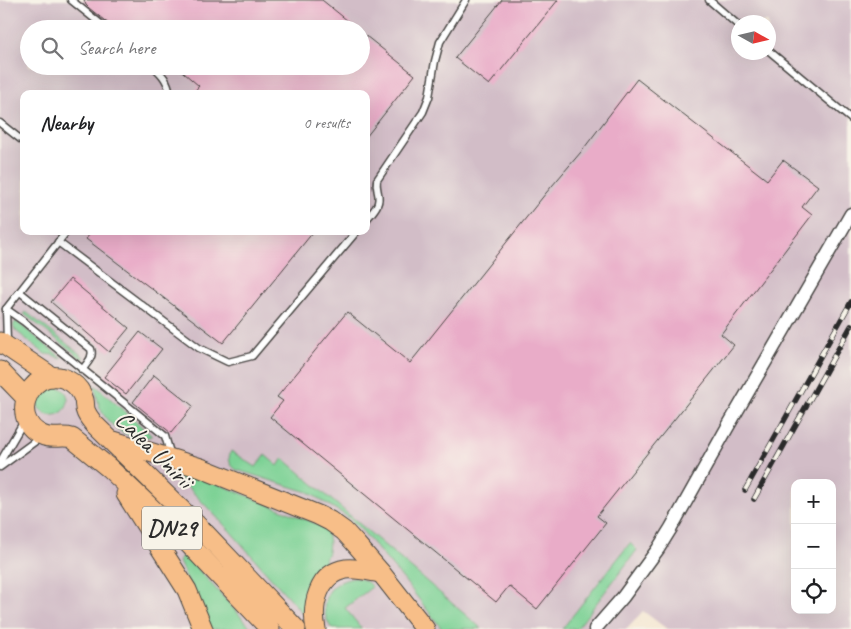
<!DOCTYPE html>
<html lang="en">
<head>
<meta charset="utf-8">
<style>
  body { margin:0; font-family:Caveat,sans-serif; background:#f6f6f6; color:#202124 }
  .controls { position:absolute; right:15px; bottom:15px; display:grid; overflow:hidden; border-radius:10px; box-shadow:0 5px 20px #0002 }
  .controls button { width:45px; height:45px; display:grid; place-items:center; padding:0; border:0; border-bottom:1px solid #e0e0e0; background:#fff; color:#202124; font:25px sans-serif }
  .compass { position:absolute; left:731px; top:15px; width:45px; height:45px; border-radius:50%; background:#fff; box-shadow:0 5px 20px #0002; rotate:98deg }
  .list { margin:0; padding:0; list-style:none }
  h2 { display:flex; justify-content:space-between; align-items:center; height:65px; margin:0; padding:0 20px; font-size:21px }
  h2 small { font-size:16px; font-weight:400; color:#757577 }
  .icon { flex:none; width:28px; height:28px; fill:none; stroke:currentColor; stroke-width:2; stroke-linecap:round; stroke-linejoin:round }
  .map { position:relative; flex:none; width:851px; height:629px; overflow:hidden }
  .search { position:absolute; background:#fff; box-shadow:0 5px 20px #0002; left:20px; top:20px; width:350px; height:55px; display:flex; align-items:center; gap:12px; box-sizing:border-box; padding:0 18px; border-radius:28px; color:#757577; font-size:19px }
  .panel { position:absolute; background:#fff; box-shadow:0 5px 20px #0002; left:20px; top:90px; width:350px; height:145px; border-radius:10px }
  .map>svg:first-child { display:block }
  .industrial { fill:#d2bdc7; fill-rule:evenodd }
  .green { fill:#7cd194; stroke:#547e60 }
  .building { fill:#e9acc8 }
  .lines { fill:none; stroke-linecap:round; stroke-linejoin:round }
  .lane-casing { stroke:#494744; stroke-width:9 }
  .street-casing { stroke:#494744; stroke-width:15 }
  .primary-casing { stroke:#494744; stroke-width:21 }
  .lane { stroke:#fff; stroke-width:6 }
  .street { stroke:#fff; stroke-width:12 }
  .primary { stroke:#f7be88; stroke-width:19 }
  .rail-casing { stroke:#2b2b2b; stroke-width:5.5 }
  .rail { stroke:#f7f3e8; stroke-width:4; stroke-dasharray:11; stroke-linecap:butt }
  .labels { text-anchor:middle; stroke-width:4; stroke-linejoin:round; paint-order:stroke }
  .shield { fill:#f7f3e8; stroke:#686764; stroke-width:1 }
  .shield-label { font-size:24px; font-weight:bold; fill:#2b2b2b }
  .street-label { font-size:25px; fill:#2b2b2b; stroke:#f7f3e8 }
</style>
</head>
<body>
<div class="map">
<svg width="851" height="629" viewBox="0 0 851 629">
  <rect width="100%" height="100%" fill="#f7f3e8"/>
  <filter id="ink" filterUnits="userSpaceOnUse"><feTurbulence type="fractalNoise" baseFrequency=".02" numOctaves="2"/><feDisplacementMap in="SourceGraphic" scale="10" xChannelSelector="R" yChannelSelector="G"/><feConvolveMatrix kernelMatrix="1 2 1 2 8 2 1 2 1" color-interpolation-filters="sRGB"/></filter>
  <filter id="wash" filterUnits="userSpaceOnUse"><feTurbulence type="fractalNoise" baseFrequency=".0096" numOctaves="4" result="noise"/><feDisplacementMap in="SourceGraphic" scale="20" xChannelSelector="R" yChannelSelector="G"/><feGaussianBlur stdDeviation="1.12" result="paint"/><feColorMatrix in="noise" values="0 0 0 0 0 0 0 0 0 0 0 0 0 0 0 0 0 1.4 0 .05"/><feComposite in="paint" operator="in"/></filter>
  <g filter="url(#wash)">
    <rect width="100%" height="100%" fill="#f5e8d4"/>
    <path class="industrial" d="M0 0H851V629H667L643 611 627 629H0ZM738 22H768V52H738ZM29 29H361V66H29ZM24 94H366V231H24ZM795 483H832V610H795Z"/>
    <g class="green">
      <polygon points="26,312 84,357 82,359 24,314"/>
      <polygon points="15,322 17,322 62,358 61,359 53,355 45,354 15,330 13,326"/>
      <path d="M51 385C59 387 67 389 68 399 69 418 40 422 37 402 37 400 37 396 38 394 41 390 47 387 51 385Z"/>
      <path d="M95 385 152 436C131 443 106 426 99 405 97 399 96 392 95 385Z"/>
      <path d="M231 451 256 467 265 455 278 466 283 458 482 629H442L404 580 364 533 348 517 308 492 237 470C230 466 227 459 231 451Z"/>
      <polygon points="164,462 322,526 327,533 329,542 328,552 321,570 316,576 309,586 304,615 230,531"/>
      <polygon points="630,543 637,550 579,626 576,629 562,629"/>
      <polygon points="182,556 188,558 252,629 210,629 179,562 180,559"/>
      <path d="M354 578C362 578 367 581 372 587L345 608 362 629H332C316 606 326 582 354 578Z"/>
    </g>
    <g id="blocks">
      <g class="building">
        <polygon points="84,0 322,0 358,29 115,29 89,8 86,5"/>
        <polygon points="502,0 558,0 489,85 455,58"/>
        <polygon points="361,32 415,75 366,137 366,94 192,94 199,86 176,66 361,66"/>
        <polygon points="637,79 767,180 783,160 818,186 802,207 812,215 721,334 734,345 597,516 606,523 537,609 509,586 496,602 270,417 283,401 277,397 347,312 410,363 546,193 581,152"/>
        <polygon points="92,231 314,231 223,343 86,239"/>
        <polygon points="70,279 129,328 109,352 51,302"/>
        <polygon points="140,332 162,349 126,394 104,377"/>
        <polygon points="154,375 193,406 171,433 133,402"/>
      </g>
    </g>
  </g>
  <g filter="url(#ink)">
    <use href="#blocks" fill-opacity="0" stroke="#494744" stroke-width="1"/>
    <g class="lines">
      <g class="lane-casing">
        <g id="lane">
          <polyline points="71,0 107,29"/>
          <polyline points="709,0 738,25"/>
          <polyline points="768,50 851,119"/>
          <path d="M153 66C163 75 168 81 170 94"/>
          <polyline points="0,123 24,142"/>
          <path d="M366 220C373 211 381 205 378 193 377 188 376 185 377 180L423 112 429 97 435 61 440 42 466 0"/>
          <polyline points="58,242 199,348 228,362 252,356 357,231"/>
          <path d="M20 292 91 349C94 357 87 363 82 370"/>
          <polyline points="6,309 23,321 165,436 171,456"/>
          <polyline points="7,342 6,309 67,231"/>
          <polyline points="0,462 24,421"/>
          <polyline points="0,467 41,437"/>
        </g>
      </g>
      <g class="street-casing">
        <polyline id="street" points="595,629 623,597 658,549 671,528 727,428 851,214"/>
      </g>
      <g class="primary-casing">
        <g id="primary">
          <polyline points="0,342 52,377"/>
          <polyline points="0,371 26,398"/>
          <polyline points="114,441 201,468 318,515 330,521 344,531 355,543 381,573 425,629"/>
          <polyline points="126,494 187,590 203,629"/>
          <path d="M270 629 188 543 109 468 72 438C62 435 52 440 42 435 4 417 35 359 71 382 77 386 82 393 84 400 85 404 84 408 86 412 88 417 91 420 94 424L203 531 296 629"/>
          <path d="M316 629C311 606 318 573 346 569 358 568 369 571 381 573"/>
        </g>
      </g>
      <use href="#lane" class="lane"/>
      <use href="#street" class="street"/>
      <use href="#primary" class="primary"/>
      <g class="rail-casing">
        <g id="rail">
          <polyline points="745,490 851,302"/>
          <polyline points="754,499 851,326"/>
        </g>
      </g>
      <use href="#rail" class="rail"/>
    </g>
  </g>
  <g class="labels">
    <rect class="shield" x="142" y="506.5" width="60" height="43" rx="4"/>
    <g class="shield-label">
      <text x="172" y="536">DN29</text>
    </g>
    <g class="street-label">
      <text transform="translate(155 449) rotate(45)" y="9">Calea Unirii</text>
    </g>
  </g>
</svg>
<div class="controls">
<button>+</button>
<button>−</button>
<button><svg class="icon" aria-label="locate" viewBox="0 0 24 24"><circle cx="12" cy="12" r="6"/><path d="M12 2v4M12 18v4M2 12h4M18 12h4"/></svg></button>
</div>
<svg class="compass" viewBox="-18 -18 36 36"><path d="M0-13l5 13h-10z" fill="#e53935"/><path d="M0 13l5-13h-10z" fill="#757577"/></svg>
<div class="search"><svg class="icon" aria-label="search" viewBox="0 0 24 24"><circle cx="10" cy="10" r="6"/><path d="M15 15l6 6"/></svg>Search here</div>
<section class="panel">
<h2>Nearby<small>0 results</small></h2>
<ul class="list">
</ul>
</section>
</div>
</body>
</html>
